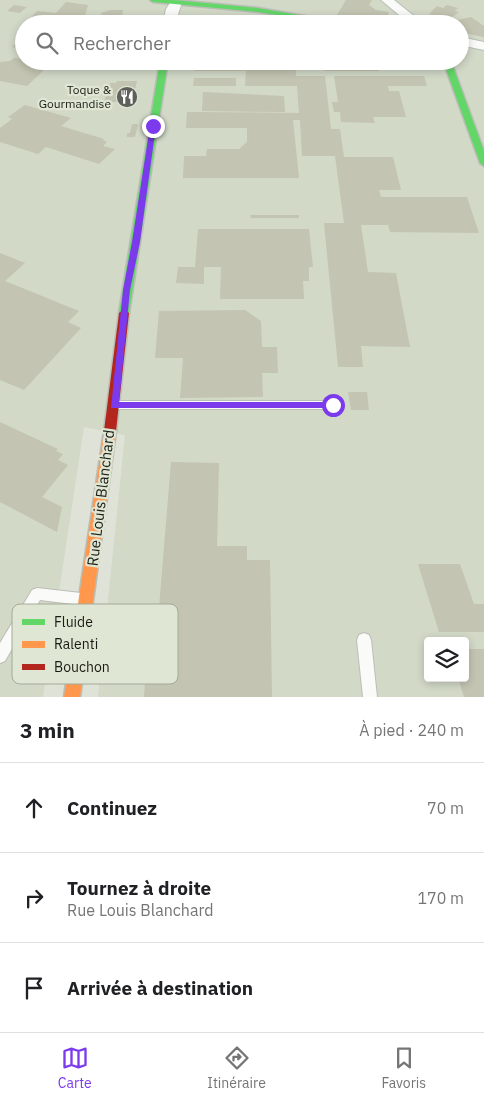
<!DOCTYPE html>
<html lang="fr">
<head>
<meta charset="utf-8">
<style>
  body { margin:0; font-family:"IBM Plex Sans",sans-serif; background:#f6f6f6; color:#202124 }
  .controls { position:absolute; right:15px; bottom:15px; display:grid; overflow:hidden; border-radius:5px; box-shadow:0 2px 8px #0003 }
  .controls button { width:45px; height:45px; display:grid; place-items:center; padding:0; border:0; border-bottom:1px solid #e0e0e0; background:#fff; color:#202124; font:25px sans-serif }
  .stop { position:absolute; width:15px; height:15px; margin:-11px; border:4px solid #7c3aed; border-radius:50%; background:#fff }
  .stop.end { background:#7c3aed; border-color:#fff; box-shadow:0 1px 5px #0008 }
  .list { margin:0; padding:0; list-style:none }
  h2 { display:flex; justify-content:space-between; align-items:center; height:65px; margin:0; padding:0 20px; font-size:21px }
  h2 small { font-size:16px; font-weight:400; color:#757577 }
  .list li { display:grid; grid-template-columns:32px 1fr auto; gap:15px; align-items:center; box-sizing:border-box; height:90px; padding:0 20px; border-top:1px solid #e0e0e0 }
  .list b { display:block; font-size:19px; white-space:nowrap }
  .list p { margin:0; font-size:16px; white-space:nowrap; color:#757577 }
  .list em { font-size:16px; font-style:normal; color:#757577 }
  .icon { flex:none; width:28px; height:28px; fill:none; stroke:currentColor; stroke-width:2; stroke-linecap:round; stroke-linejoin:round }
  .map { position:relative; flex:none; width:484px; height:697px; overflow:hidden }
  .search { position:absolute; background:#fff; box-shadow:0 2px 8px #0003; left:15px; right:15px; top:15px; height:55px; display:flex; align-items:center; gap:12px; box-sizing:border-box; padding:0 18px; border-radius:28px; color:#757577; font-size:19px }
  .sheet { height:335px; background:#fff }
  nav { display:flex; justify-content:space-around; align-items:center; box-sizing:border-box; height:70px; border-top:1px solid #e0e0e0; background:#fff; font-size:14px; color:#757577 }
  nav a { display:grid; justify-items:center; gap:2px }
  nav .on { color:#7c3aed }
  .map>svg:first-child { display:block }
  .built { fill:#d2d9c7; fill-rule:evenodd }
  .building { fill:#c3c4b1 }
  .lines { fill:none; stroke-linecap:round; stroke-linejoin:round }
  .lane-casing { stroke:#bbbeb6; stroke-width:2 }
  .street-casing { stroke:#bbbeb6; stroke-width:2 }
  .fast-casing { stroke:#bbbeb6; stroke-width:3 }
  .slow-casing { stroke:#bbbeb6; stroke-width:3 }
  .jam-casing { stroke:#bbbeb6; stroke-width:3 }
  .lane { fill:#fafbf9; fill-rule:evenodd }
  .street { fill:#fafbf9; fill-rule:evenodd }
  .fast { fill:#63d668; fill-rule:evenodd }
  .slow { fill:#ff974d; fill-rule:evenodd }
  .jam { fill:#b3261e; fill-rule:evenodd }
  .route { fill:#7c3aed }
  .labels { text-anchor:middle; stroke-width:4.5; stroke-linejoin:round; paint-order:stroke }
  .far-poi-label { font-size:12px; fill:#191c15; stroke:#dfe6d3; text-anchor:end }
  .street-label { font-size:15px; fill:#191c15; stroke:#dfe6d3 }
  .key { fill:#dfe6d3; stroke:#a4a99a; stroke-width:1 }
  .key-label { font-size:14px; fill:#191c15 }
</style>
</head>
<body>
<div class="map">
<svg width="484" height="697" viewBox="0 0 484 697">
  <rect width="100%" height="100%" fill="#dee2d7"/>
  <path class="built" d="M0 0H484V697H98L125 435 84 427 43 697H0ZM24 24H460V61H24ZM428 641H465V678H428Z"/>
  <g class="building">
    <polygon points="346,0 372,0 369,5 376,10 389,12 384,23 337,15"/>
    <polygon points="66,2 88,5 85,16 78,24 25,24 37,11 56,13"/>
    <polygon points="14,5 27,7 20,13 7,11"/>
    <polygon points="447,5 458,8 455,11 459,12 452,17 458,20 471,17 484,26 484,37 464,33 460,31 460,24 451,24 449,22 451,21 429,14 437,6 443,8"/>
    <polygon points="110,10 123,10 122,16 116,16 115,20 103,20 101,13"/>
    <polygon points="127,18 149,19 148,24 119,24 119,21 126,21"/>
    <polygon points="24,36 24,50 12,47"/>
    <polygon points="14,58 24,59 24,61 50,64 27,86 0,81 0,62 10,61"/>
    <polygon points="125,61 140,61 139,69 124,69"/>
    <polygon points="195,61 295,61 296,76 325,76 331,129 340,129 344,157 393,157 401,190 379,190 381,197 467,197 479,233 390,232 388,225 361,225 368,272 396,273 410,347 361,346 363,367 338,367 324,223 344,223 335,156 302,156 300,120 293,120 299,178 183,178 184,156 206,156 207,149 239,149 247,142 247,128 186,128 187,112 299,113 297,86 245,86 246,71 194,71"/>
    <polygon points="323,61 377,61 379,71 324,71"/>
    <polygon points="334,76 424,76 427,86 388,86 389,91 399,91 406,117 373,117 375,123 341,122 340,112 334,112 332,102 338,102"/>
    <polygon points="194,78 236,78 236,86 193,86"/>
    <polygon points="117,81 137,81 132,102 104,102 110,83 116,83"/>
    <polygon points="203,92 284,96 285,112 202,111"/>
    <polygon points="25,105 71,118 61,126 104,139 103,140 107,142 103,146 115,149 99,164 46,147 38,154 0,142 0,128 12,119 8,117"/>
    <polygon points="132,124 138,124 135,137 127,137 127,133 130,133"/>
    <polygon points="250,215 299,215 299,218 251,218"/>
    <polygon points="198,229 309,229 313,267 309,267 309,281 303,281 304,299 220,299 221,267 204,267 204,284 176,283 178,267 195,267"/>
    <polygon points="0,253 25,263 5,281 79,311 68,322 81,328 24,390 0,380"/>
    <polygon points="245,310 261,321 262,347 277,347 278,373 262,373 263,397 180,398 183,358 155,358 159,311"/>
    <polygon points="348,392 367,392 369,410 351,410"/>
    <polygon points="0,422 58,449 56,451 63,454 58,460 68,465 42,497 62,507 57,532 0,502"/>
    <polygon points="171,462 219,463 217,546 247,546 247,560 270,560 272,697 144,697 145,681 153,681"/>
    <polygon points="418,564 460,564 474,604 484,604 484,632 439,632"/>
    <polygon points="465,649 484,649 484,697 464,697 458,678 465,678"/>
  </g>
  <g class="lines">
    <g class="lane-casing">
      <g id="lane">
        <polygon points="115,401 333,401 337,402 338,405 337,408 333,409 115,409 111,408 110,405 111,402"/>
        <polygon points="37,588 81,593 86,595 87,599 86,603 81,605 40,600 5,661 0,663 0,643 32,590"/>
        <polygon points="364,633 369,635 371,640 377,697 363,697 357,640 359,635"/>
      </g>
    </g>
    <g class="street-casing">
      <g id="street">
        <polygon points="172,0 182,2 175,24 163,24 166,9"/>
        <polygon points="381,0 394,0 424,24 410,24"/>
        <polygon points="460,37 484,42 484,50 460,45"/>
      </g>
    </g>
    <g class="fast-casing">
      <g id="fast">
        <polygon points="150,0 174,0 258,8 351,24 333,24 258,12 153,2"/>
        <polygon points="160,61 168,61 129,313 124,317 119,313"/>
        <polygon points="443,61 451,61 484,151 484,166 480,163"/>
      </g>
    </g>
    <g class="slow-casing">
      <polygon id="slow" points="110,426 114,428 116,431 80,697 64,697 104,431 106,428"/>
    </g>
    <g class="jam-casing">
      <polygon id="jam" points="124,309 129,313 116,431 114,434 110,436 106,434 104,431 119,313"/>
    </g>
    <use href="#lane" class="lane"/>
    <use href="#street" class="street"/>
    <use href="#fast" class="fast"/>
    <use href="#slow" class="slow"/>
    <use href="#jam" class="jam"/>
  </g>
  <polygon class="route" points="153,124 156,126 140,242 130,290 119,402 333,402 338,405 336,408 111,408 123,290 132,242 150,126"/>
  <defs>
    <g id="restaurant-disc" transform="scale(1.125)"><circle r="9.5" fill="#5e6159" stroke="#dfe6d3"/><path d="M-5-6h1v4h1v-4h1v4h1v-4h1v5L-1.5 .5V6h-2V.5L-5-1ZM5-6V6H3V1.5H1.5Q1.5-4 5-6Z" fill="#fff"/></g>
  </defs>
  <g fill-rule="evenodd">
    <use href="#restaurant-disc" x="127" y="97"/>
  </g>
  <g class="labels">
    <g class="far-poi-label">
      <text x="111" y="94">Toque &amp;<tspan x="111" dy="14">Gourmandise</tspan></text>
    </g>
    <g class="street-label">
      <text transform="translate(101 498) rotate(-83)" y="5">Rue Louis Blanchard</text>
    </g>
  </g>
  <rect x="12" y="604" width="166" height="80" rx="8" class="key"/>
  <rect x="22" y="619" width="23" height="6" fill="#63d668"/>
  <rect x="22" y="641" width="23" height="7" fill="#ff974d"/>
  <rect x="22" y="664" width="23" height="6" fill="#b3261e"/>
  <g class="key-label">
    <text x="54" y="627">Fluide</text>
    <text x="54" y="649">Ralenti</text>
    <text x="54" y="672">Bouchon</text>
  </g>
</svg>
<div class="controls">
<button><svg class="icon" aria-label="layers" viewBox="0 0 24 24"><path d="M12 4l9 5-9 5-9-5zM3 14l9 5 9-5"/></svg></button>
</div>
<div class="stop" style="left:333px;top:405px"></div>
<div class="stop end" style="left:153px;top:126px"></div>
<div class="search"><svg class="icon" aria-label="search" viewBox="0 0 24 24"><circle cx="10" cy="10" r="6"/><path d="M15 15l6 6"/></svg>Rechercher</div>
</div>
<section class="sheet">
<h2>3 min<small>À pied · 240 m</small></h2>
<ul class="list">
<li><svg class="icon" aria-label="ahead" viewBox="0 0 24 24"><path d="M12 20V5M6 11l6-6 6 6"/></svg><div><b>Continuez</b></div><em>70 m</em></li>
<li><svg class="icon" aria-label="right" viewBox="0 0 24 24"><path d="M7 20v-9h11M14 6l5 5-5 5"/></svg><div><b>Tournez à droite</b><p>Rue Louis Blanchard</p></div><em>170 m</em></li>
<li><svg class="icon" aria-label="arrive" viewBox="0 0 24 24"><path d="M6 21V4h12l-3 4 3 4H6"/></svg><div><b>Arrivée à destination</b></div></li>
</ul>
</section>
<nav>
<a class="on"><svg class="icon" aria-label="map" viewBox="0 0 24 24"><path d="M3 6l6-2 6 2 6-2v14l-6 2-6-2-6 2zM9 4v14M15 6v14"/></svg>Carte</a>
<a><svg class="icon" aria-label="directions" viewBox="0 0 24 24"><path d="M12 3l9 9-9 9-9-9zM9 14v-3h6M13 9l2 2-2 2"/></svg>Itinéraire</a>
<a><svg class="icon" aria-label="saved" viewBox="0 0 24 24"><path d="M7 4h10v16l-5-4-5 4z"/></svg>Favoris</a>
</nav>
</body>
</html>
